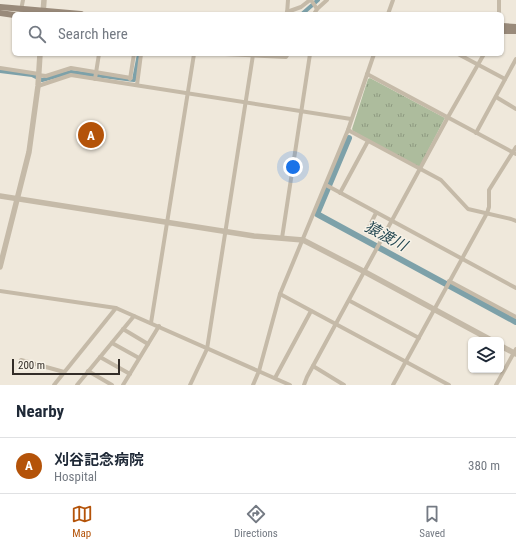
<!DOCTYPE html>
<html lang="en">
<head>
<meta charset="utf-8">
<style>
  body { margin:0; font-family:"Roboto Condensed","Noto Sans JP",sans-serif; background:#f2f2f3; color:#1f2937 }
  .controls { position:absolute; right:12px; bottom:12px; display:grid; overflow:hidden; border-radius:6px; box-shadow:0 1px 3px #0004 }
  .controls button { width:36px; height:36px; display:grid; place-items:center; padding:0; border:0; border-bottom:1px solid #e0e1e3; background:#fff; color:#1f2937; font:20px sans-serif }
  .scale { position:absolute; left:12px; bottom:10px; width:108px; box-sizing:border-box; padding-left:4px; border:2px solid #332d28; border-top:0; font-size:11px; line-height:14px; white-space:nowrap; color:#332d28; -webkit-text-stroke:3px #f7f2e7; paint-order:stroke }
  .you { position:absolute; left:293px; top:167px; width:14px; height:14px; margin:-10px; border:3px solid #fff; border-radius:50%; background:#1a73e8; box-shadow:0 0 0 6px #1a73e833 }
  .badge { display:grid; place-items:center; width:26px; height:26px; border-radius:50%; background:#b45309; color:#fff; font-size:13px; font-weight:700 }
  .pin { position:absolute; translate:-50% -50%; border:2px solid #fff; box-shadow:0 1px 4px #0006 }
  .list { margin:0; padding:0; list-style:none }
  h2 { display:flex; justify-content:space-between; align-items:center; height:52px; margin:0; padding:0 16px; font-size:17px }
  h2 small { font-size:13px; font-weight:400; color:#747a83 }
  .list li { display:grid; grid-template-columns:26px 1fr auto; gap:12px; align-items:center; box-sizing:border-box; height:56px; padding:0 16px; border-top:1px solid #e0e1e3 }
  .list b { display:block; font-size:15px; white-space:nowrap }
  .list p { margin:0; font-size:13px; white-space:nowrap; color:#747a83 }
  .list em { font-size:13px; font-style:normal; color:#747a83 }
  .icon { flex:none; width:22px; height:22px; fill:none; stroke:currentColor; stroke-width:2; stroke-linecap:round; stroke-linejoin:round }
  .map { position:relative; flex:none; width:516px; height:385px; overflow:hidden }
  .search { position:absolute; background:#fff; box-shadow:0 1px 3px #0004; left:12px; right:12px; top:12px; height:44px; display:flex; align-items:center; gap:10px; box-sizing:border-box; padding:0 14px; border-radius:6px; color:#747a83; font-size:15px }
  .sheet { height:108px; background:#fff }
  nav { display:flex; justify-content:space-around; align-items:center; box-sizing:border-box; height:56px; border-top:1px solid #e0e1e3; background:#fff; font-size:11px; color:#747a83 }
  nav a { display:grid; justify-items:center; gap:2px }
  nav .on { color:#b45309 }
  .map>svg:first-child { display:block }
  .grass { fill:url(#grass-tufts) }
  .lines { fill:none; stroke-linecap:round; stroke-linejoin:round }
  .canal { stroke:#7da1a9; stroke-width:4 }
  .river { stroke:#7da1a9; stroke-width:6 }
  .minor { stroke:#c5baa8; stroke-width:4 }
  .tertiary { stroke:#c5baa8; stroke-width:5.5 }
  .secondary { stroke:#998a7a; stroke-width:6 }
  .labels { text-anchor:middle; stroke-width:3; stroke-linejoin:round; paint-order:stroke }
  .water-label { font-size:15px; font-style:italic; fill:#224650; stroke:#f7f2e7 }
</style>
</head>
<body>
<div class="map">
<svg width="516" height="385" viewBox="0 0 516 385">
  <defs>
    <pattern id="grass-tufts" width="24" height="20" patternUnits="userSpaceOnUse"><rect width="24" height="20" fill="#adbc9d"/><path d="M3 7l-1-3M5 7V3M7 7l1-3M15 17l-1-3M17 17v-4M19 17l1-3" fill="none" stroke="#8d9980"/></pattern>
  </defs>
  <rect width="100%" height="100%" fill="#efe8db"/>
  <polygon class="grass" points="370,78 445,118 420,166 418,167 353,131 352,129 368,79"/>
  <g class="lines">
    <g class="canal">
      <polyline points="302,14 318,0"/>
      <polyline points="0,71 32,75 42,80 71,72 134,80 139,54"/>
    </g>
    <polyline class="river" points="349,138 317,214 516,322"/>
    <g class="minor">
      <polyline points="311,0 317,9"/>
      <polyline points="21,10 23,0"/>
      <polyline points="287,12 301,7 310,0"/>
      <polyline points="287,14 288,0"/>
      <polyline points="314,14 317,9 327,0"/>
      <polyline points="388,14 393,0"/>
      <polyline points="499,14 499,0"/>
      <polyline points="225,54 286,57 288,54"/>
      <polyline points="458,54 505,79"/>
      <polyline points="0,68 39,74"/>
      <polyline points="367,74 516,154"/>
      <polyline points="38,75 46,76 71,68 131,78"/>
      <polyline points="95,79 99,54"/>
      <polyline points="130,79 134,54"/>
      <polyline points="137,85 141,54"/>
      <polyline points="38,86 71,75 351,119"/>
      <polyline points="496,97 516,109"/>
      <polyline points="348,130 441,180 468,209 511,219 516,221"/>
      <polyline points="476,133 516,59"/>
      <polyline points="326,185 516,288"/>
      <polyline points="340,193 368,141"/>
      <polyline points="368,229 376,213"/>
      <polyline points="282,238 310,54"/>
      <polyline points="449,281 516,317"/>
      <polyline points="0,291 116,308 290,385"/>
      <polyline points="280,294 449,385"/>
      <polyline points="350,301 419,338"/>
      <polyline points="151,323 194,54"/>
      <polyline points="123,329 148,344"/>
      <polyline points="112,343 139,358"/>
      <polyline points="100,357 130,374"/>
      <polyline points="21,360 64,372"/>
      <polyline points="313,366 344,385"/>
      <polyline points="88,371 112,385"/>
      <polyline points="275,378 311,311"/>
      <polyline points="54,385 116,308"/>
      <polyline points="77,385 134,316"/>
      <polyline points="123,385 159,326"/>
      <polyline points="190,385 207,349 253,55"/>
      <polyline points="253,385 259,371 280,294 348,130 374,54"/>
      <polyline points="304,385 307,377 448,117 484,54"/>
      <polyline points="393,385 487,213 489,207 489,190 516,147"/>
      <polyline points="496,385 516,349"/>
    </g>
    <g class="tertiary">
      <polyline points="43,14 44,0"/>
      <polyline points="0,196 254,236 303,240 365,272 491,340"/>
      <polyline points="0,267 29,152 38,86 40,54"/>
      <polyline points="501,346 516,354"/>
    </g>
    <g class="secondary">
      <polyline points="0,7 81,14"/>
      <polyline points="0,13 14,15"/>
      <polyline points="502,26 516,27"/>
      <polyline points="502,31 516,31"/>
    </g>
  </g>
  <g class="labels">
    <g class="water-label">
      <text transform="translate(386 236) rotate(28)" y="5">猿渡川</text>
    </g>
  </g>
</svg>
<div class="controls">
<button><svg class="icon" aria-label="layers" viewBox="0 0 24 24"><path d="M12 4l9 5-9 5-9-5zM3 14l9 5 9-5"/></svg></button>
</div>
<div class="scale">200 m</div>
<div class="you"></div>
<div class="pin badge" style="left:91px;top:135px">A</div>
<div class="search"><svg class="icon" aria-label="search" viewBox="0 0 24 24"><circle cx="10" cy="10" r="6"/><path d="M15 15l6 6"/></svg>Search here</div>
</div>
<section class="sheet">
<h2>Nearby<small></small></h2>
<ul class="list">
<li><span class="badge">A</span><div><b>刈谷記念病院</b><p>Hospital</p></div><em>380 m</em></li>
</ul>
</section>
<nav>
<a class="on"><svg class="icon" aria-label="map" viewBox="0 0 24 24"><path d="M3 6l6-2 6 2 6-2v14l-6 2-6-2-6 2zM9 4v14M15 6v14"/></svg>Map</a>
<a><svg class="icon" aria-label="directions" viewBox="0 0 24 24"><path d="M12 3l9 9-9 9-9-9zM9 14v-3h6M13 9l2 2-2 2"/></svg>Directions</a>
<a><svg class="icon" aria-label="saved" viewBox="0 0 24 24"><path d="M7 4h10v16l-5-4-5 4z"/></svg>Saved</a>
</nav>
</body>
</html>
